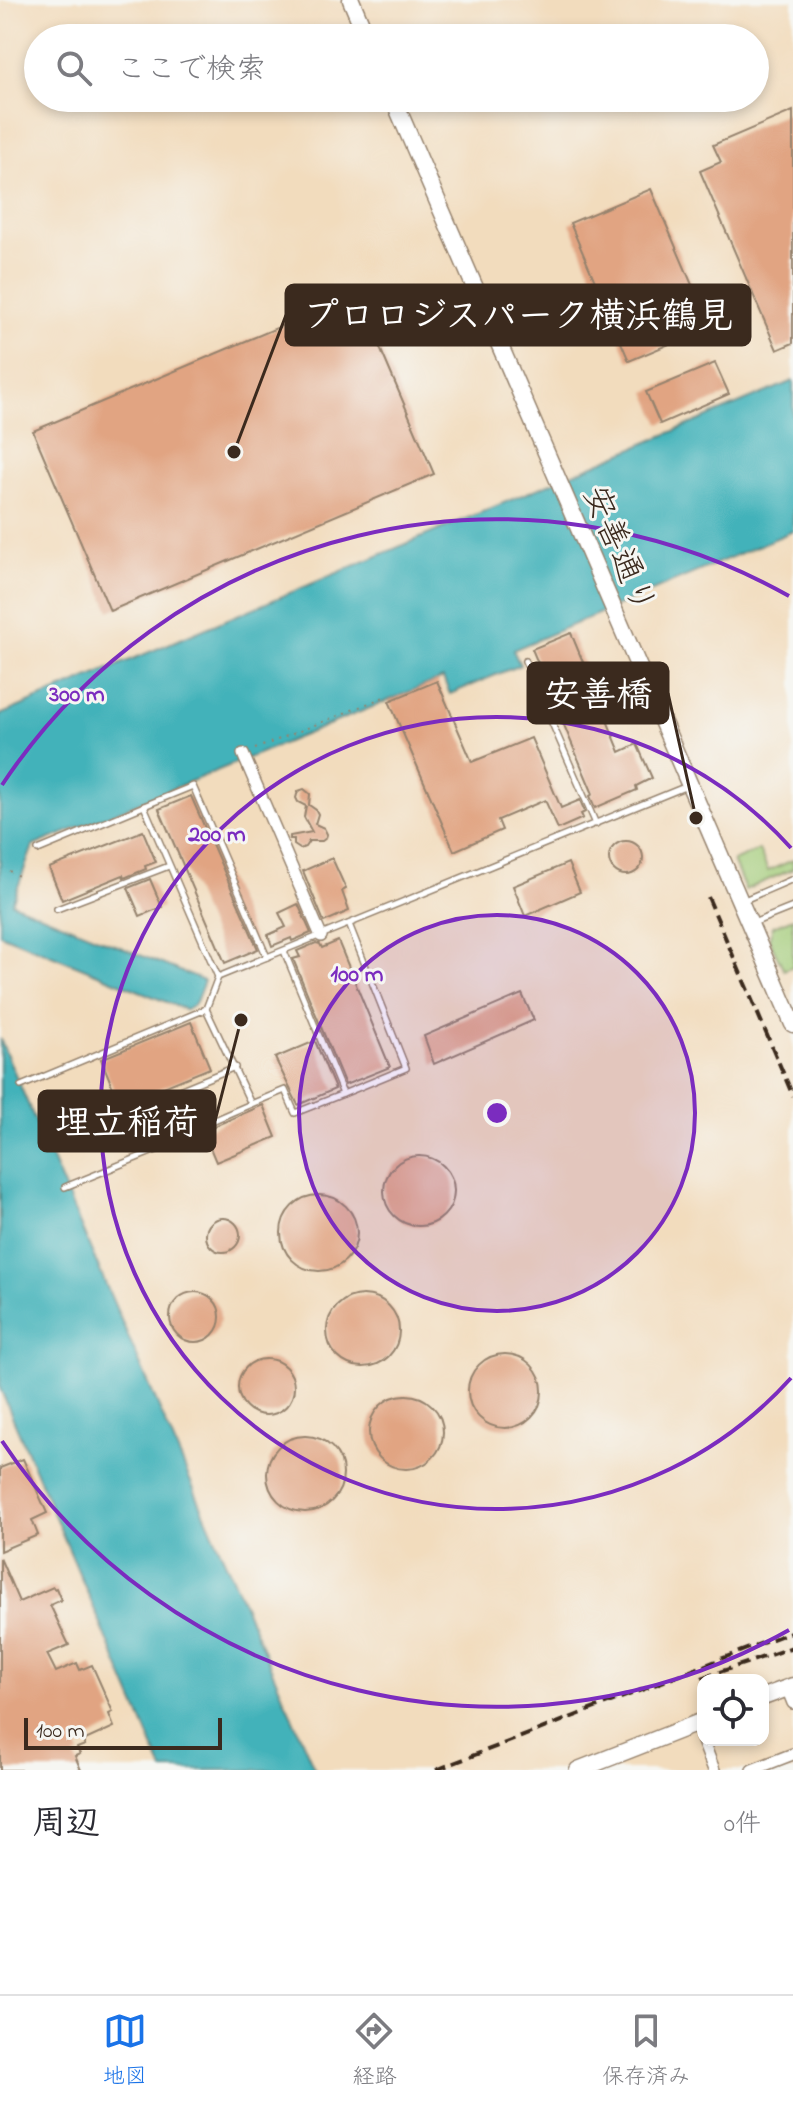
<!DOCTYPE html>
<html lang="ja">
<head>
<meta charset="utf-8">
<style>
  body { margin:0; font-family:"Indie Flower","Klee One",sans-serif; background:#f7f7f7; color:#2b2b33 }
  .controls { position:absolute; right:24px; bottom:24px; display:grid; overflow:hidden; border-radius:16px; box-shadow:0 4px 12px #0003 }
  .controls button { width:72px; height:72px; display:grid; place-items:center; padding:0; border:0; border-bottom:2px solid #e1e1e2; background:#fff; color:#2b2b33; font:40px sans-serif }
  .scale { position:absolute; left:24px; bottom:20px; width:198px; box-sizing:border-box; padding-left:8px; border:4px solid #3b2a1e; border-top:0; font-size:22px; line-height:28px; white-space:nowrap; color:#3b2a1e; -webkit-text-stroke:6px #f6f6f2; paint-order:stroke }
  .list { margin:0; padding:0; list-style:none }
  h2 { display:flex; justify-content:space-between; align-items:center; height:104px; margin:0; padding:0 32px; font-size:34px }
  h2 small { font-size:26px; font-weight:400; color:#7c7c81 }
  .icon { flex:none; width:44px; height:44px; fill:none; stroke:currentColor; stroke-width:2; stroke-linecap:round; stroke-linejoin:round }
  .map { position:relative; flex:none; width:793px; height:1770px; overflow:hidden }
  .search { position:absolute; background:#fff; box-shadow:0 4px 12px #0003; left:24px; right:24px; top:24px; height:88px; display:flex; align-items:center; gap:20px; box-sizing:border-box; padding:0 28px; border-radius:44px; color:#7c7c81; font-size:30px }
  .sheet { height:224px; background:#fff }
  nav { display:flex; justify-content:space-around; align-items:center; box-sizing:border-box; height:112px; border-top:2px solid #e1e1e2; background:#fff; font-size:22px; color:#7c7c81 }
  nav a { display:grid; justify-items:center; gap:4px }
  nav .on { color:#1a73e8 }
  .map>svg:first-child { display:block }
  .green { fill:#a2cb77; stroke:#6e7a4a; stroke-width:2 }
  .water { fill:#42b2ba; stroke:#3e6e6c; stroke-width:2 }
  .building { fill:#e1a482 }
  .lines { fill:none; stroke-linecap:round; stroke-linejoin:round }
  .lane-casing { stroke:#96836e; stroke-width:8 }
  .street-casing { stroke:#96836e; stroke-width:14 }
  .secondary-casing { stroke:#96836e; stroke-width:19 }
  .path { stroke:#96836e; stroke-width:2; stroke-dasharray:2 6; stroke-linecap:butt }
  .lane { stroke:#fff; stroke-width:5 }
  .street { stroke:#fff; stroke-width:11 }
  .secondary { stroke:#fff; stroke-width:16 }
  .rail { stroke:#3b2a1e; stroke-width:4; stroke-dasharray:12 6; stroke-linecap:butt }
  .ring { fill:none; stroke:#7b2cbf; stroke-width:4 }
  .labels { text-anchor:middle; stroke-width:6; stroke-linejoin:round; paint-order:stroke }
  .street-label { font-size:34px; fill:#3b2a1e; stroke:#f6f6f2 }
  .centre { fill:#7b2cbf; stroke:#f6f6f2; stroke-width:4 }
  .ring-label { font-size:24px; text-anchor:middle; font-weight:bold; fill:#7b2cbf; stroke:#f6f6f2; stroke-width:6; stroke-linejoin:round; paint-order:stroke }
  .leader { fill:none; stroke:#3b2a1e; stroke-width:3 }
  .callout-dot { fill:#3b2a1e; stroke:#f6f6f2; stroke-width:3 }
  .callout { fill:#3b2a1e; stroke:#3b2a1e; stroke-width:3 }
  .callout-label { font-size:36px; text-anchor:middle; font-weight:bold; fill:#fff }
</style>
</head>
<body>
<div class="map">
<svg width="793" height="1770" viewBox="0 0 793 1770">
  <rect width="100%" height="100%" fill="#f6f6f2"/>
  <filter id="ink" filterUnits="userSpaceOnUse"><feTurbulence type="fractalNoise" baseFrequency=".0125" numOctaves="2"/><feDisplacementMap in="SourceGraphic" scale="16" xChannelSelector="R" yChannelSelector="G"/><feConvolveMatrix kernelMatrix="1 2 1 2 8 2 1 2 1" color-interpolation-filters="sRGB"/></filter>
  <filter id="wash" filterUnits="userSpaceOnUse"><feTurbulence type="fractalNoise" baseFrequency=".006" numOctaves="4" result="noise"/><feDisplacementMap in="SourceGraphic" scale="32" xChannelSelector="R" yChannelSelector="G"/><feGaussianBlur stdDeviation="1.8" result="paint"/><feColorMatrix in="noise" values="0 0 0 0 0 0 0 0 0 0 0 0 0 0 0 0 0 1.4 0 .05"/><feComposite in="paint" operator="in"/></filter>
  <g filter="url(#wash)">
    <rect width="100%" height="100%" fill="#f2dcbd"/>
    <g class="green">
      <polygon points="759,850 768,871 793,860 793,869 745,890 733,861"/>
      <polygon points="793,918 793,966 784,970 769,939 773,926"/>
    </g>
    <g class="water">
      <polygon points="793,381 793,531 513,650 520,665 450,694 443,678 33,846 12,903 204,981 195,1004 186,1010 0,934 0,715"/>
      <polygon points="0,1039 315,1770 163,1770 0,1388"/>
    </g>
    <g id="blocks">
      <g class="building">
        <polygon points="793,111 793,343 777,350 700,171 721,162 713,145"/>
        <polygon points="651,189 710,327 629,361 570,223"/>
        <polygon points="357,294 434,474 110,611 33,431"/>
        <polygon points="715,363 729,394 660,424 646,392"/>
        <polygon points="571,633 620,752 637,744 652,778 636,786 637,790 595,808 590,796 593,794 532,649"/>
        <polygon points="437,681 472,762 531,738 561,808 580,800 585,812 581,814 583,818 558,829 545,800 498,820 502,830 454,851 389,701"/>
        <polygon points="304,789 310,794 309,805 316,810 318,814 315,824 324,828 327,834 326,838 322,841 309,841 305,847 300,849 294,845 294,839 290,839 290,836 312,832 304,817 306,806 298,802 296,798 298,791"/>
        <polygon points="191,796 258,949 225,963 159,809"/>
        <polygon points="143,831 156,862 145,866 146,869 124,878 123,875 62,900 49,868"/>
        <circle cx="626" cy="858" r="17"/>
        <polygon points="332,858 346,889 342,891 349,911 324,922 303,871"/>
        <polygon points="568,863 580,892 525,916 513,886"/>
        <polygon points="150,879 162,907 140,916 128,888"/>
        <polygon points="298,904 311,933 292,941 291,938 272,946 268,935 286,927 279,913"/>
        <polygon points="338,941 390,1067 345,1085 293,959 300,957 297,951 316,943 320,944 322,948"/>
        <polygon points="522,994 534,1020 434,1064 424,1036"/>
        <polygon points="191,1022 210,1068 120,1105 101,1059"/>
        <polygon points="315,1041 335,1089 298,1105 275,1058"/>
        <polygon points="263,1105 276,1137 216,1162 203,1131"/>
        <circle cx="419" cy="1191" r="35"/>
        <circle cx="319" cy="1233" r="38"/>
        <circle cx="223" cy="1235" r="17"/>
        <circle cx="195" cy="1317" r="25"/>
        <circle cx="363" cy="1331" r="36"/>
        <circle cx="505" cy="1391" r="37"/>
        <circle cx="266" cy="1387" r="28"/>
        <circle cx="406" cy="1432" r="37"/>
        <circle cx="305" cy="1474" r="38"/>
        <polygon points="23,1459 47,1513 32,1520 38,1535 0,1551 0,1468"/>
        <polygon points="0,1558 19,1602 53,1587 54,1589 56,1588 61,1600 50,1605 69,1645 47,1654 56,1672 77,1663 80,1670 92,1665 113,1712 109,1714 114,1727 83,1741 85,1745 77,1748 80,1754 75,1756 81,1770 0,1770"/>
      </g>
    </g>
  </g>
  <g filter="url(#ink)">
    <use href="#blocks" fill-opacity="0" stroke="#96836e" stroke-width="2"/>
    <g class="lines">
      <g class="lane-casing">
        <g id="lane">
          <polyline points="525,661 596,824"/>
          <polyline points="144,806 193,786 267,957"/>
          <polyline points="38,850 144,806 218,977 206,1009 251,1104 198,1127 186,1138 65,1187"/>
          <polyline points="742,901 793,879"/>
          <polyline points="57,909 169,866"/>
          <polyline points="753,923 793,907"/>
          <polyline points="284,951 343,1094 406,1068 349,924"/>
          <polyline points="218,977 687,786"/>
          <polyline points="21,1086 206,1009"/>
          <polyline points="251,1104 285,1090 295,1113 343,1094"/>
          <polyline points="46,1145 235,1067"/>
        </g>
      </g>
      <g class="street-casing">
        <g id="street">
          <polyline points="243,754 321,936"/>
          <polyline points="787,1688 793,1703"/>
          <polyline points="696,1723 714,1770"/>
          <polyline points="752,1770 793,1754"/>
        </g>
      </g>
      <g class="secondary-casing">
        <g id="secondary">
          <polyline points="351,0 367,38"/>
          <polyline points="393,98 793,1024"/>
          <polyline points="763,1697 793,1686"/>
          <polyline points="578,1770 703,1721"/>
        </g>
      </g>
      <g class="path">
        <polyline points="255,749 384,697"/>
        <polyline points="9,871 22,878"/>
      </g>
      <use href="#lane" class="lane"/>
      <use href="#street" class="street"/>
      <use href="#secondary" class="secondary"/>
      <g class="rail">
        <polyline points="708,897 793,1096"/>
        <polyline points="702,1678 793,1647"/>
        <polyline points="436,1770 793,1631"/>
      </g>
    </g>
  </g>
  <circle cx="497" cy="1113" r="198" fill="#7b2cbf" fill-opacity=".12"/>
  <g class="ring">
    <circle cx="497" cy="1113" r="198"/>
    <path d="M791 1378A396 396 0 1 1 791 848"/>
    <path d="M789 1630A594 594 0 0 1 2 1441M2 785A594 594 0 0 1 789 596"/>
  </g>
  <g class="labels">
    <g class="street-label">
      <text transform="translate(621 549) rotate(67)" y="12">安善通り</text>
    </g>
  </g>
  <circle cx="497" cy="1113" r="12" class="centre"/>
  <g class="ring-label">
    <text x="77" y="701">300 m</text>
    <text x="217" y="841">200 m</text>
    <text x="357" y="981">100 m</text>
  </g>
  <path class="leader" d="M234 452L286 315M696 818L668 693M241 1020L215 1121"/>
  <g class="callout-dot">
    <circle cx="234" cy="452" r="8"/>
    <circle cx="696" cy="818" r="8"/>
    <circle cx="241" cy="1020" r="8"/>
  </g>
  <g class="callout">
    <rect x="286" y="285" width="464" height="60" rx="8"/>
    <rect x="528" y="663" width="140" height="60" rx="8"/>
    <rect x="39" y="1091" width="176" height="60" rx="8"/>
  </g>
  <g class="callout-label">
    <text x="518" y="327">プロロジスパーク横浜鶴見</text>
    <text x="598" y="706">安善橋</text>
    <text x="127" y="1134">埋立稲荷</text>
  </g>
</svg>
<div class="controls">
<button><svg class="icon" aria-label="locate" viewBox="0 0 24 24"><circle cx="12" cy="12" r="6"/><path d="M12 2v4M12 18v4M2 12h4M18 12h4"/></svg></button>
</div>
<div class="scale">100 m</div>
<div class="search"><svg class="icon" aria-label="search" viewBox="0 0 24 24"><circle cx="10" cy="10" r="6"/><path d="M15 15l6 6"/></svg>ここで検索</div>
</div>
<section class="sheet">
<h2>周辺<small>0件</small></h2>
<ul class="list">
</ul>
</section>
<nav>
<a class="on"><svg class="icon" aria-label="map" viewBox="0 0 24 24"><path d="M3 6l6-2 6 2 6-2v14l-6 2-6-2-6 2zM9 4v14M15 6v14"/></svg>地図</a>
<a><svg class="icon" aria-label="directions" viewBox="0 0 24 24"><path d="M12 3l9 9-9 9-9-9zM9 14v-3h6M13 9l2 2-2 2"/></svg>経路</a>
<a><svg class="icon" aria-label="saved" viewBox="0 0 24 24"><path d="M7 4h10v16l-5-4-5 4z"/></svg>保存済み</a>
</nav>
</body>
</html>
